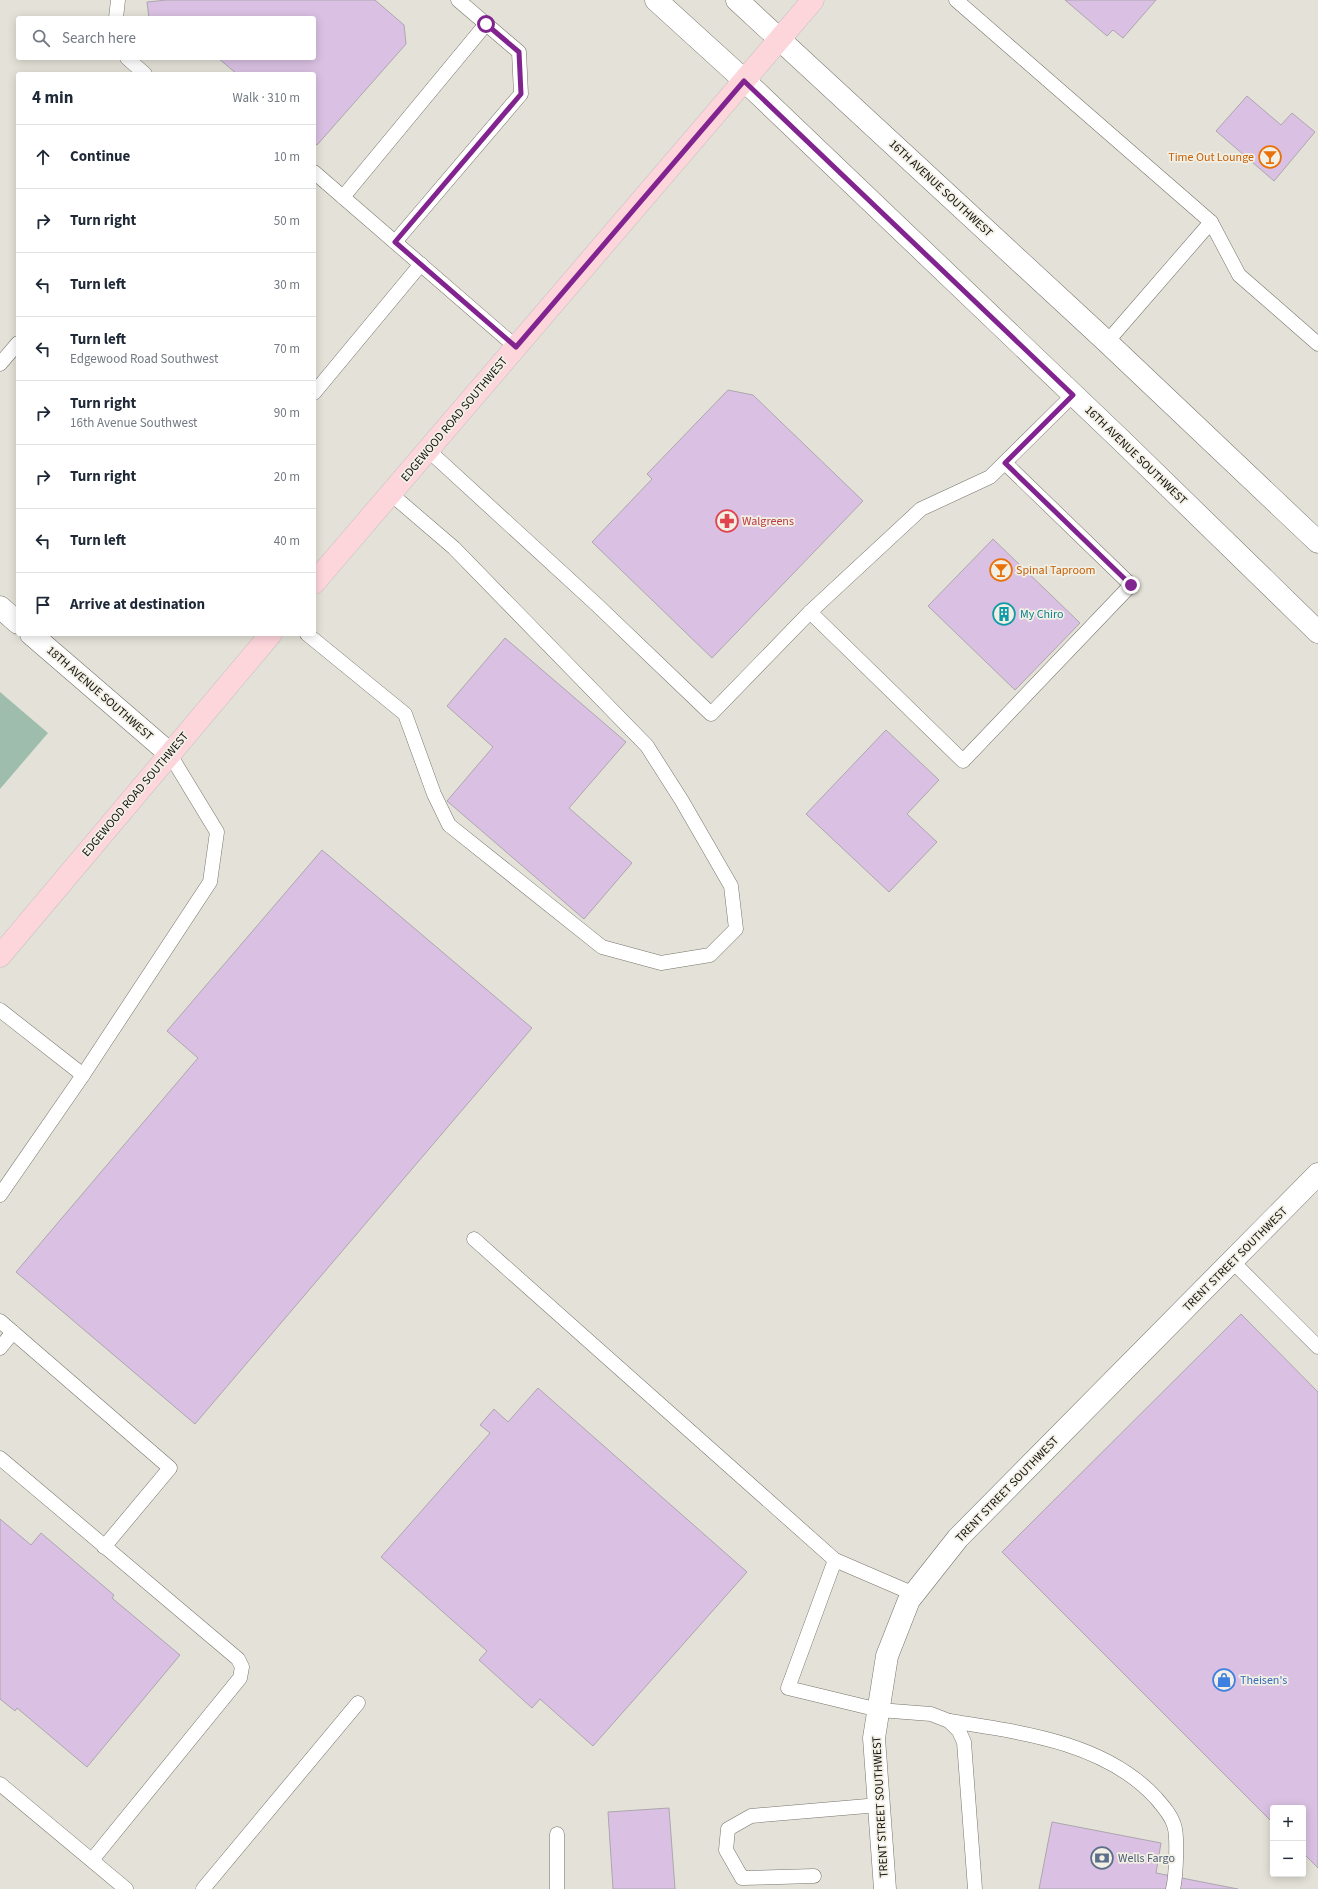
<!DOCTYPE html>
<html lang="en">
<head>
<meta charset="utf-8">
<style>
  body { margin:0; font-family:"Source Sans 3",sans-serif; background:#f2f2f3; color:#1f2937 }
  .controls { position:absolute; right:12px; bottom:12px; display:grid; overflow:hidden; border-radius:4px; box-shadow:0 2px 10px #0003 }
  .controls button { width:36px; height:36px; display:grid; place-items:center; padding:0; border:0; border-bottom:1px solid #e0e1e3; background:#fff; color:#1f2937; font:20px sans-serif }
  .stop { position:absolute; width:12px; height:12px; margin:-9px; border:3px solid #812490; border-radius:50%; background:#fff }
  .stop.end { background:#812490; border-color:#fff; box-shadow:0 1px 4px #0008 }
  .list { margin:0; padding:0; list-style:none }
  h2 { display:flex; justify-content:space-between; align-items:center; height:52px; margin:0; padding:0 16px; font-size:17px }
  h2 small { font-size:13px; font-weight:400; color:#747a83 }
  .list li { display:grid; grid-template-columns:26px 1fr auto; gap:12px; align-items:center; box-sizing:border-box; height:64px; padding:0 16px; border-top:1px solid #e0e1e3 }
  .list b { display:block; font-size:15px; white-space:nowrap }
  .list p { margin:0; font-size:13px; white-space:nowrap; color:#747a83 }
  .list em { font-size:13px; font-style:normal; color:#747a83 }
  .icon { flex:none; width:22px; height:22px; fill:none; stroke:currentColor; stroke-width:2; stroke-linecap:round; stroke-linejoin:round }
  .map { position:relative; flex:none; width:1318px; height:1889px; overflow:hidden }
  .search { position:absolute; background:#fff; box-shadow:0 2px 10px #0003; left:16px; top:16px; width:300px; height:44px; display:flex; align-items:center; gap:10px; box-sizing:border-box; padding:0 14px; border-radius:4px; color:#747a83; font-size:15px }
  .panel { position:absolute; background:#fff; box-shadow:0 2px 10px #0003; left:16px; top:72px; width:300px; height:564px; border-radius:4px }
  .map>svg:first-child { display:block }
  .green { fill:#9ebdac }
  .building { fill:#dac1e3; stroke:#aca6ae }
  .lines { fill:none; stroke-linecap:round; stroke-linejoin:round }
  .lane-casing { stroke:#77746b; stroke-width:15 }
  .street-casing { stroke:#77746b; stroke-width:23 }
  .secondary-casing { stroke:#77746b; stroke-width:23 }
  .primary-casing { stroke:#c1c1c0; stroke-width:23 }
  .lane { stroke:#fff; stroke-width:14 }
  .street { stroke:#fff; stroke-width:22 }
  .secondary { stroke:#fff; stroke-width:22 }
  .primary { stroke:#fdd6dc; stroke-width:22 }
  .route { stroke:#812490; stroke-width:5 }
  .labels { text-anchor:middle; stroke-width:3.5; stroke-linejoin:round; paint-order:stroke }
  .food-label { font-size:12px; fill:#c56008; stroke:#f2efe5; text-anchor:end }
  .street-label { font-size:12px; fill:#12110d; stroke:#f2efe5 }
  .health-label { font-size:12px; fill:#be3a42; stroke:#f2efe5; text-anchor:start }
  .culture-label { font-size:12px; fill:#0d838f; stroke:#f2efe5; text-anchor:start }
  .shop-label { font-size:12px; fill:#366cbe; stroke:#f2efe5; text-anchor:start }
  .service-label { font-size:12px; fill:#4e5e75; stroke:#f2efe5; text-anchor:start }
</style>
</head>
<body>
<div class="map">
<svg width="1318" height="1889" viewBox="0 0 1318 1889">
  <rect width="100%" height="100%" fill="#e4e2d8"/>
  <polygon class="green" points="0,692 48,733 0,789"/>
  <g class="building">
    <polygon points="167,0 375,0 404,25 406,44 317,145 314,142 314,74 237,74 218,58 314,58 314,18 149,18 147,2"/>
    <polygon points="1065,0 1156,0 1123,38 1113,30 1107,36"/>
    <polygon points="1247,96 1281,125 1292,113 1315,132 1274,181 1216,131"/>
    <polygon points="728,390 753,395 863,501 712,658 592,542 652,479 647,474"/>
    <polygon points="993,539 1080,623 1015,690 928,606"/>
    <polygon points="505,638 626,742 569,808 632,863 584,919 447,801 493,747 447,706"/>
    <polygon points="886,730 939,780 907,814 937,842 889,892 806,814"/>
    <polygon points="322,850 532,1028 195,1424 16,1272 198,1058 167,1031"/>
    <polygon points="1241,1314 1318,1392 1318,1868 1303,1853 1303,1808 1273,1808 1273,1823 1002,1552"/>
    <polygon points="538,1388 747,1572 593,1746 540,1699 532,1708 479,1660 487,1651 381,1557 490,1433 480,1425 494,1409 508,1422"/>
    <polygon points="0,1519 31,1545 41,1533 114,1595 112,1598 180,1655 87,1767 17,1708 15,1711 0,1699"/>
    <polygon points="669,1808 675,1889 613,1889 608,1812"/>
    <polygon points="1052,1822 1161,1843 1156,1873 1238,1889 1039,1889"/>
  </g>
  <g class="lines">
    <g class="lane-casing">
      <g id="lane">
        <polyline points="956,0 1211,222"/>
        <polyline points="116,18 118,0"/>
        <polyline points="127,58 145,74"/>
        <polyline points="314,172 516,347"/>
        <polyline points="343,197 486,24"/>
        <polyline points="395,242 521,94 519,52 458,0"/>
        <polyline points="1107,342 1211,222 1239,275 1318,344"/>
        <polyline points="0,364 18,343"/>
        <polyline points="314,393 421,264"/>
        <polyline points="428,450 596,604 711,714 810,612 921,509 990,477 1073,395"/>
        <polyline points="810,612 963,761 1131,585 1005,463"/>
        <polyline points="307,634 405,714 434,794 449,825 602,947 661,963 710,955 736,929 731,886 682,801 647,746 454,548 391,494"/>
        <polyline points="0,1010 83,1075"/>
        <polyline points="0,1195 83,1075 210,882 217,832 169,753"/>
        <polyline points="474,1239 835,1560 914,1594"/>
        <polyline points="1232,1261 1318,1347"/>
        <polyline points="0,1321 170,1468 104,1547"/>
        <polyline points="0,1348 13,1332"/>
        <polyline points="0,1458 238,1659 242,1667 240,1678 92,1860"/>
        <polyline points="835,1560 788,1688 879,1710 931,1714 949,1721 959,1731 964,1742 975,1889"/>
        <path d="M949 1721C1020 1732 1105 1742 1156 1798 1163 1806 1171 1815 1174 1825 1178 1836 1176 1877 1173 1889"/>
        <polyline points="0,1784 126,1889"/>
        <polyline points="814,1876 742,1878 726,1850 728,1829 751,1816 879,1805"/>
        <polyline points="203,1889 358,1703"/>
        <polyline points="557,1889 557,1834"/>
      </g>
    </g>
    <g class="street-casing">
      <g id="street">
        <polyline points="0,607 18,623"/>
        <polyline points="31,634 169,753"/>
        <polyline points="885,1889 874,1738 887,1656 909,1600 958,1538 1318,1174"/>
      </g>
    </g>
    <g class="secondary-casing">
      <g id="secondary">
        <polyline points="656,0 745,81 1122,441 1318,632"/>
        <polyline points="737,0 1107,342 1318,542"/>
      </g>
    </g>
    <g class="primary-casing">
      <g id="primary">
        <polyline points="314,583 813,0"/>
        <polyline points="0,956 271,634"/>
      </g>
    </g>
    <use href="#lane" class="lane"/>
    <use href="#street" class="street"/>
    <use href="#secondary" class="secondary"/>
    <use href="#primary" class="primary"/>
  </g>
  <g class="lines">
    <polyline class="route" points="486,24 519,52 521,94 395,242 516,347 744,81 1073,395 1005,463 1131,585"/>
  </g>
  <defs>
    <g id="bar-ring" transform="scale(1.15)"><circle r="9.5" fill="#f2efe5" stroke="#e8710a" stroke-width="1.5"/><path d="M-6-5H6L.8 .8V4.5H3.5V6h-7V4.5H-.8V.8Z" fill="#e8710a"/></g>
    <g id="pharmacy-ring" transform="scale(1.15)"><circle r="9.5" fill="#f2efe5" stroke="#e0444e" stroke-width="1.5"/><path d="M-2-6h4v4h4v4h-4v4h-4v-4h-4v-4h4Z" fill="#e0444e"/></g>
    <g id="building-ring" transform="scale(1.15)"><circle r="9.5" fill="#f2efe5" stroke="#0f9aa8" stroke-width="1.5"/><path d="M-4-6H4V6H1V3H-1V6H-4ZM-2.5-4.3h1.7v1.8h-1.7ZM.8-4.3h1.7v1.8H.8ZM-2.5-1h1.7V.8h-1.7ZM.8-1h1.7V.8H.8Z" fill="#0f9aa8"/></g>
    <g id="shop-ring" transform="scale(1.15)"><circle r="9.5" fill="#f2efe5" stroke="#3f7fe0" stroke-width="1.5"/><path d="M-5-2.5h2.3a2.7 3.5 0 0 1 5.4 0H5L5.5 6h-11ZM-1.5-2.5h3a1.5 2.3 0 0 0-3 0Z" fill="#3f7fe0"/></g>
    <g id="bank-ring" transform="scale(1.15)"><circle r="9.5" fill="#f2efe5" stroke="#5c6f8a" stroke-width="1.5"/><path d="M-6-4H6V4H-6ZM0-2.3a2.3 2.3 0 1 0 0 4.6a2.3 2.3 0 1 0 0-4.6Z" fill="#5c6f8a"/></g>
  </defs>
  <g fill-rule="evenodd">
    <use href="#bar-ring" x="1270" y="157"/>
    <use href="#pharmacy-ring" x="727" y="521"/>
    <use href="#bar-ring" x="1001" y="570"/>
    <use href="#building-ring" x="1004" y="614"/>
    <use href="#shop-ring" x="1224" y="1680"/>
    <use href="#bank-ring" x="1102" y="1858"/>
  </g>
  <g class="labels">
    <g class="food-label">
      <text x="1254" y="161">Time Out Lounge</text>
      <text x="1016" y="574" text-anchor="start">Spinal Taproom</text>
    </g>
    <g class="street-label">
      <text transform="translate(941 188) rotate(43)" y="4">16TH AVENUE SOUTHWEST</text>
      <text transform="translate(454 419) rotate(-50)" y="4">EDGEWOOD ROAD SOUTHWEST</text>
      <text transform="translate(1136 455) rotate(44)" y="4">16TH AVENUE SOUTHWEST</text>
      <text transform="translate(100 693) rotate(41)" y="4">18TH AVENUE SOUTHWEST</text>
      <text transform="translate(135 794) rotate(-50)" y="4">EDGEWOOD ROAD SOUTHWEST</text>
      <text transform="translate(1235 1259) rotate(-45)" y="4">TRENT STREET SOUTHWEST</text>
      <text transform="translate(1007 1489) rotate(-46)" y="4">TRENT STREET SOUTHWEST</text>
      <text transform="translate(880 1807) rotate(-93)" y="4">TRENT STREET SOUTHWEST</text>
    </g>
    <g class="health-label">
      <text x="742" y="525">Walgreens</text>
    </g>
    <g class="culture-label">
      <text x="1020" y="618">My Chiro</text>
    </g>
    <g class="shop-label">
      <text x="1240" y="1684">Theisen's</text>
    </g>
    <g class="service-label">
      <text x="1118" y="1862">Wells Fargo</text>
    </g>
  </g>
</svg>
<div class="controls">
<button>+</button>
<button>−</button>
</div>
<div class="stop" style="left:486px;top:24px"></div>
<div class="stop end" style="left:1131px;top:585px"></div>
<div class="search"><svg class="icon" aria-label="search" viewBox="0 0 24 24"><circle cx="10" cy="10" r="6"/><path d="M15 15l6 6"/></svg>Search here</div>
<section class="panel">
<h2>4 min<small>Walk · 310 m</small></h2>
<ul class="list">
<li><svg class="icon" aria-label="ahead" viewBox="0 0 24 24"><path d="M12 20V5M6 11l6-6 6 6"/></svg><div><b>Continue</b></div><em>10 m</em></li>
<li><svg class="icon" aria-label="right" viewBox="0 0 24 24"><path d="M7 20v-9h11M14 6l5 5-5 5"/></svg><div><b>Turn right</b></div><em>50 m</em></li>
<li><svg class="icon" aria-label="left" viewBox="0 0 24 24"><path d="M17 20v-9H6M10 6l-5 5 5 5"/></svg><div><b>Turn left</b></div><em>30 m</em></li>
<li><svg class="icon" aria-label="left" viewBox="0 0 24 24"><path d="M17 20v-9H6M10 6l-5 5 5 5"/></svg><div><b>Turn left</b><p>Edgewood Road Southwest</p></div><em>70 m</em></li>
<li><svg class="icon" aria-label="right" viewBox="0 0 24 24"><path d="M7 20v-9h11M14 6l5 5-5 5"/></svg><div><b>Turn right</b><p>16th Avenue Southwest</p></div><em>90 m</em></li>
<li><svg class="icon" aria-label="right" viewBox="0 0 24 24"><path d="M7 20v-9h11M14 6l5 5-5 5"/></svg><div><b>Turn right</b></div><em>20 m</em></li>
<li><svg class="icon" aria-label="left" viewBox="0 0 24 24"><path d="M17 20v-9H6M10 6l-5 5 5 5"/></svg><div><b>Turn left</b></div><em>40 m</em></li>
<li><svg class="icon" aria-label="arrive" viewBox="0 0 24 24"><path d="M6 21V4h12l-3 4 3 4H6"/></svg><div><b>Arrive at destination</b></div></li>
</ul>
</section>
</div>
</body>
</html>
